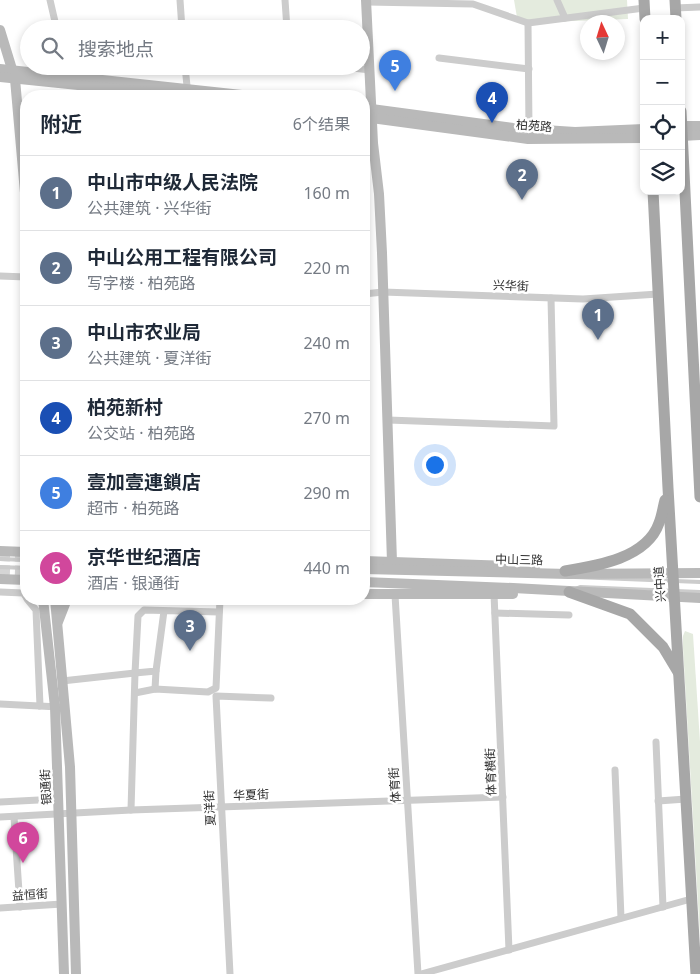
<!DOCTYPE html>
<html lang="zh">
<head>
<meta charset="utf-8">
<style>
  body { margin:0; font-family:"Noto Sans","Noto Sans SC",sans-serif; background:#f6f6f7; color:#1f2937 }
  .controls { position:absolute; right:15px; top:15px; display:grid; overflow:hidden; border-radius:10px; box-shadow:0 2px 8px #0003 }
  .controls button { width:45px; height:45px; display:grid; place-items:center; padding:0; border:0; border-bottom:1px solid #e0e1e3; background:#fff; color:#1f2937; font:25px sans-serif }
  .compass { position:absolute; left:580px; top:15px; width:45px; height:45px; border-radius:50%; background:#fff; box-shadow:0 2px 8px #0003; rotate:356deg }
  .you { position:absolute; left:434px; top:464px; width:18px; height:18px; margin:-12px; border:4px solid #fff; border-radius:50%; background:#1a73e8; box-shadow:0 0 0 8px #1a73e833 }
  .badge { display:grid; place-items:center; width:32px; height:32px; border-radius:50%; background:#d64040; color:#fff; font-size:16px; font-weight:700 }
  .pin { position:absolute; translate:-50% -41px; filter:drop-shadow(0 1px 2px #0008) }
  .pin::after { content:''; position:absolute; top:26px; width:18px; height:15px; background:inherit; clip-path:polygon(0 0,100% 0,50% 100%) }
  .list { margin:0; padding:0; list-style:none }
  h2 { display:flex; justify-content:space-between; align-items:center; height:65px; margin:0; padding:0 20px; font-size:21px }
  h2 small { font-size:16px; font-weight:400; color:#747a83 }
  .list li { display:grid; grid-template-columns:32px 1fr auto; gap:15px; align-items:center; box-sizing:border-box; height:75px; padding:0 20px; border-top:1px solid #e0e1e3 }
  .list b { display:block; font-size:19px; white-space:nowrap }
  .list p { margin:0; font-size:16px; white-space:nowrap; color:#747a83 }
  .list em { font-size:16px; font-style:normal; color:#747a83 }
  .icon { flex:none; width:28px; height:28px; fill:none; stroke:currentColor; stroke-width:2; stroke-linecap:round; stroke-linejoin:round }
  .map { position:relative; flex:none; width:700px; height:974px; overflow:hidden }
  .search { position:absolute; background:#fff; box-shadow:0 2px 8px #0003; left:20px; top:20px; width:350px; height:55px; display:flex; align-items:center; gap:12px; box-sizing:border-box; padding:0 18px; border-radius:28px; color:#747a83; font-size:19px }
  .panel { position:absolute; background:#fff; box-shadow:0 2px 8px #0003; left:20px; top:90px; width:350px; height:515px; border-radius:20px }
  .map>svg:first-child { display:block }
  .green { fill:#e4ebde }
  .lines { fill:none; stroke-linecap:round; stroke-linejoin:round }
  .secondary-tunnel { stroke:#d5d5d5; stroke-width:10; stroke-dasharray:10 5; stroke-linecap:butt }
  .lane { stroke:#ccc; stroke-width:4 }
  .street { stroke:#ccc; stroke-width:7 }
  .secondary { stroke:#b9b9b9; stroke-width:10 }
  .primary { stroke:#a7a7a7; stroke-width:11 }
  .labels { text-anchor:middle; stroke-width:5; stroke-linejoin:round; paint-order:stroke }
  .street-label { font-size:12px; fill:#2f2f2f; stroke:#fff }
</style>
</head>
<body>
<div class="map">
<svg width="700" height="974" viewBox="0 0 700 974">
  <rect width="100%" height="100%" fill="#fff"/>
  <g class="green">
    <polygon points="514,0 627,0 628,19 518,23"/>
    <polygon points="685,631 693,634 700,742 700,937 683,648 683,636"/>
  </g>
  <g class="lines">
    <g class="secondary-tunnel">
      <polyline points="0,556 26,557"/>
      <polyline points="0,570 26,571"/>
    </g>
    <g class="lane">
      <polyline points="0,559 26,560"/>
      <polyline points="0,567 26,568"/>
      <polyline points="575,577 700,582"/>
      <polyline points="575,589 580,587 700,592"/>
    </g>
    <g class="street">
      <polyline points="50,0 56,26 59,29"/>
      <polyline points="180,0 182,29"/>
      <polyline points="285,0 287,29"/>
      <polyline points="557,0 565,18"/>
      <polyline points="367,2 473,4 528,23 644,8"/>
      <polyline points="675,8 700,7"/>
      <polyline points="528,23 529,129"/>
      <polyline points="439,58 529,69"/>
      <polyline points="185,66 188,96"/>
      <polyline points="336,66 370,70"/>
      <polyline points="0,276 26,277"/>
      <polyline points="364,294 383,292 583,299 658,294"/>
      <polyline points="388,420 554,426 551,298"/>
      <polyline points="0,592 23,593 26,597"/>
      <polyline points="494,594 509,950"/>
      <polyline points="395,595 418,974"/>
      <polyline points="27,599 36,610 40,706"/>
      <polyline points="164,611 156,671 135,673 138,616 144,610 219,612"/>
      <polyline points="495,613 569,615"/>
      <polyline points="62,681 135,673 131,810"/>
      <polyline points="155,689 156,671"/>
      <polyline points="135,693 155,689 208,692 216,688 220,599"/>
      <polyline points="0,704 59,707"/>
      <polyline points="656,742 663,907"/>
      <polyline points="615,770 621,918"/>
      <polyline points="658,801 686,799"/>
      <polyline points="0,802 58,799"/>
      <polyline points="0,817 131,810 503,797"/>
      <polyline points="14,817 20,907"/>
      <polyline points="0,908 62,904"/>
      <polyline points="230,974 216,696 271,698"/>
      <polyline points="421,974 691,899"/>
    </g>
    <g class="secondary">
      <polyline points="366,0 373,143 379,194 382,253 392,562"/>
      <polyline points="0,30 15,79 26,204"/>
      <polyline points="0,69 251,96"/>
      <polyline points="0,77 146,92"/>
      <polyline points="364,108 513,128 575,132 644,129"/>
      <polyline points="364,117 528,139 644,138"/>
      <polyline points="681,126 700,126"/>
      <polyline points="681,136 700,135"/>
      <polyline points="26,295 26,301"/>
      <polyline points="0,551 26,552"/>
      <polyline points="364,561 535,567"/>
      <polyline points="364,569 568,574 700,573"/>
      <polyline points="0,579 26,580"/>
      <polyline points="364,582 513,588 700,598"/>
      <polyline points="364,594 513,594"/>
      <polyline points="43,599 55,707 64,974"/>
      <polyline points="55,599 70,767 76,974"/>
      <polyline points="58,622 67,599"/>
    </g>
    <g class="primary">
      <polyline points="644,0 645,19"/>
      <polyline points="675,0 676,19"/>
      <polyline points="681,111 700,497"/>
      <polyline points="653,191 668,488 696,974"/>
      <path d="M565 571C597 566 647 558 659 523 662 516 663 507 665 500"/>
      <polyline points="569,592 630,614 663,647 678,672"/>
    </g>
  </g>
  <g class="labels">
    <g class="street-label">
      <text transform="translate(534 126) rotate(4)" y="4">柏苑路</text>
      <text transform="translate(511 286) rotate(2)" y="4">兴华街</text>
      <text transform="translate(519 560) rotate(1)" y="4">中山三路</text>
      <text transform="translate(660 584) rotate(-94)" y="4">兴中道</text>
      <text transform="translate(491 772) rotate(-92)" y="4">体育横街</text>
      <text transform="translate(395 785) rotate(-94)" y="4">体育街</text>
      <text transform="translate(46 787) rotate(-93)" y="4">银通街</text>
      <text transform="translate(251 795) rotate(-2)" y="4">华夏街</text>
      <text transform="translate(210 808) rotate(-93)" y="4">夏洋街</text>
      <text transform="translate(30 895) rotate(-4)" y="4">益恒街</text>
    </g>
  </g>
</svg>
<div class="controls">
<button>+</button>
<button>−</button>
<button><svg class="icon" aria-label="locate" viewBox="0 0 24 24"><circle cx="12" cy="12" r="6"/><path d="M12 2v4M12 18v4M2 12h4M18 12h4"/></svg></button>
<button><svg class="icon" aria-label="layers" viewBox="0 0 24 24"><path d="M12 4l9 5-9 5-9-5zM3 14l9 5 9-5"/></svg></button>
</div>
<svg class="compass" viewBox="-18 -18 36 36"><path d="M0-13l5 13h-10z" fill="#e53935"/><path d="M0 13l5-13h-10z" fill="#747a83"/></svg>
<div class="you"></div>
<div class="pin badge" style="left:598px;top:340px;background:#5c6f8a">1</div>
<div class="pin badge" style="left:522px;top:200px;background:#5c6f8a">2</div>
<div class="pin badge" style="left:190px;top:651px;background:#5c6f8a">3</div>
<div class="pin badge" style="left:492px;top:123px;background:#1a4fb4">4</div>
<div class="pin badge" style="left:395px;top:91px;background:#3f7fe0">5</div>
<div class="pin badge" style="left:23px;top:863px;background:#d1479c">6</div>
<div class="search"><svg class="icon" aria-label="search" viewBox="0 0 24 24"><circle cx="10" cy="10" r="6"/><path d="M15 15l6 6"/></svg>搜索地点</div>
<section class="panel">
<h2>附近<small>6个结果</small></h2>
<ul class="list">
<li><span class="badge" style="background:#5c6f8a">1</span><div><b>中山市中级人民法院</b><p>公共建筑 · 兴华街</p></div><em>160 m</em></li>
<li><span class="badge" style="background:#5c6f8a">2</span><div><b>中山公用工程有限公司</b><p>写字楼 · 柏苑路</p></div><em>220 m</em></li>
<li><span class="badge" style="background:#5c6f8a">3</span><div><b>中山市农业局</b><p>公共建筑 · 夏洋街</p></div><em>240 m</em></li>
<li><span class="badge" style="background:#1a4fb4">4</span><div><b>柏苑新村</b><p>公交站 · 柏苑路</p></div><em>270 m</em></li>
<li><span class="badge" style="background:#3f7fe0">5</span><div><b>壹加壹連鎖店</b><p>超市 · 柏苑路</p></div><em>290 m</em></li>
<li><span class="badge" style="background:#d1479c">6</span><div><b>京华世纪酒店</b><p>酒店 · 银通街</p></div><em>440 m</em></li>
</ul>
</section>
</div>
</body>
</html>
